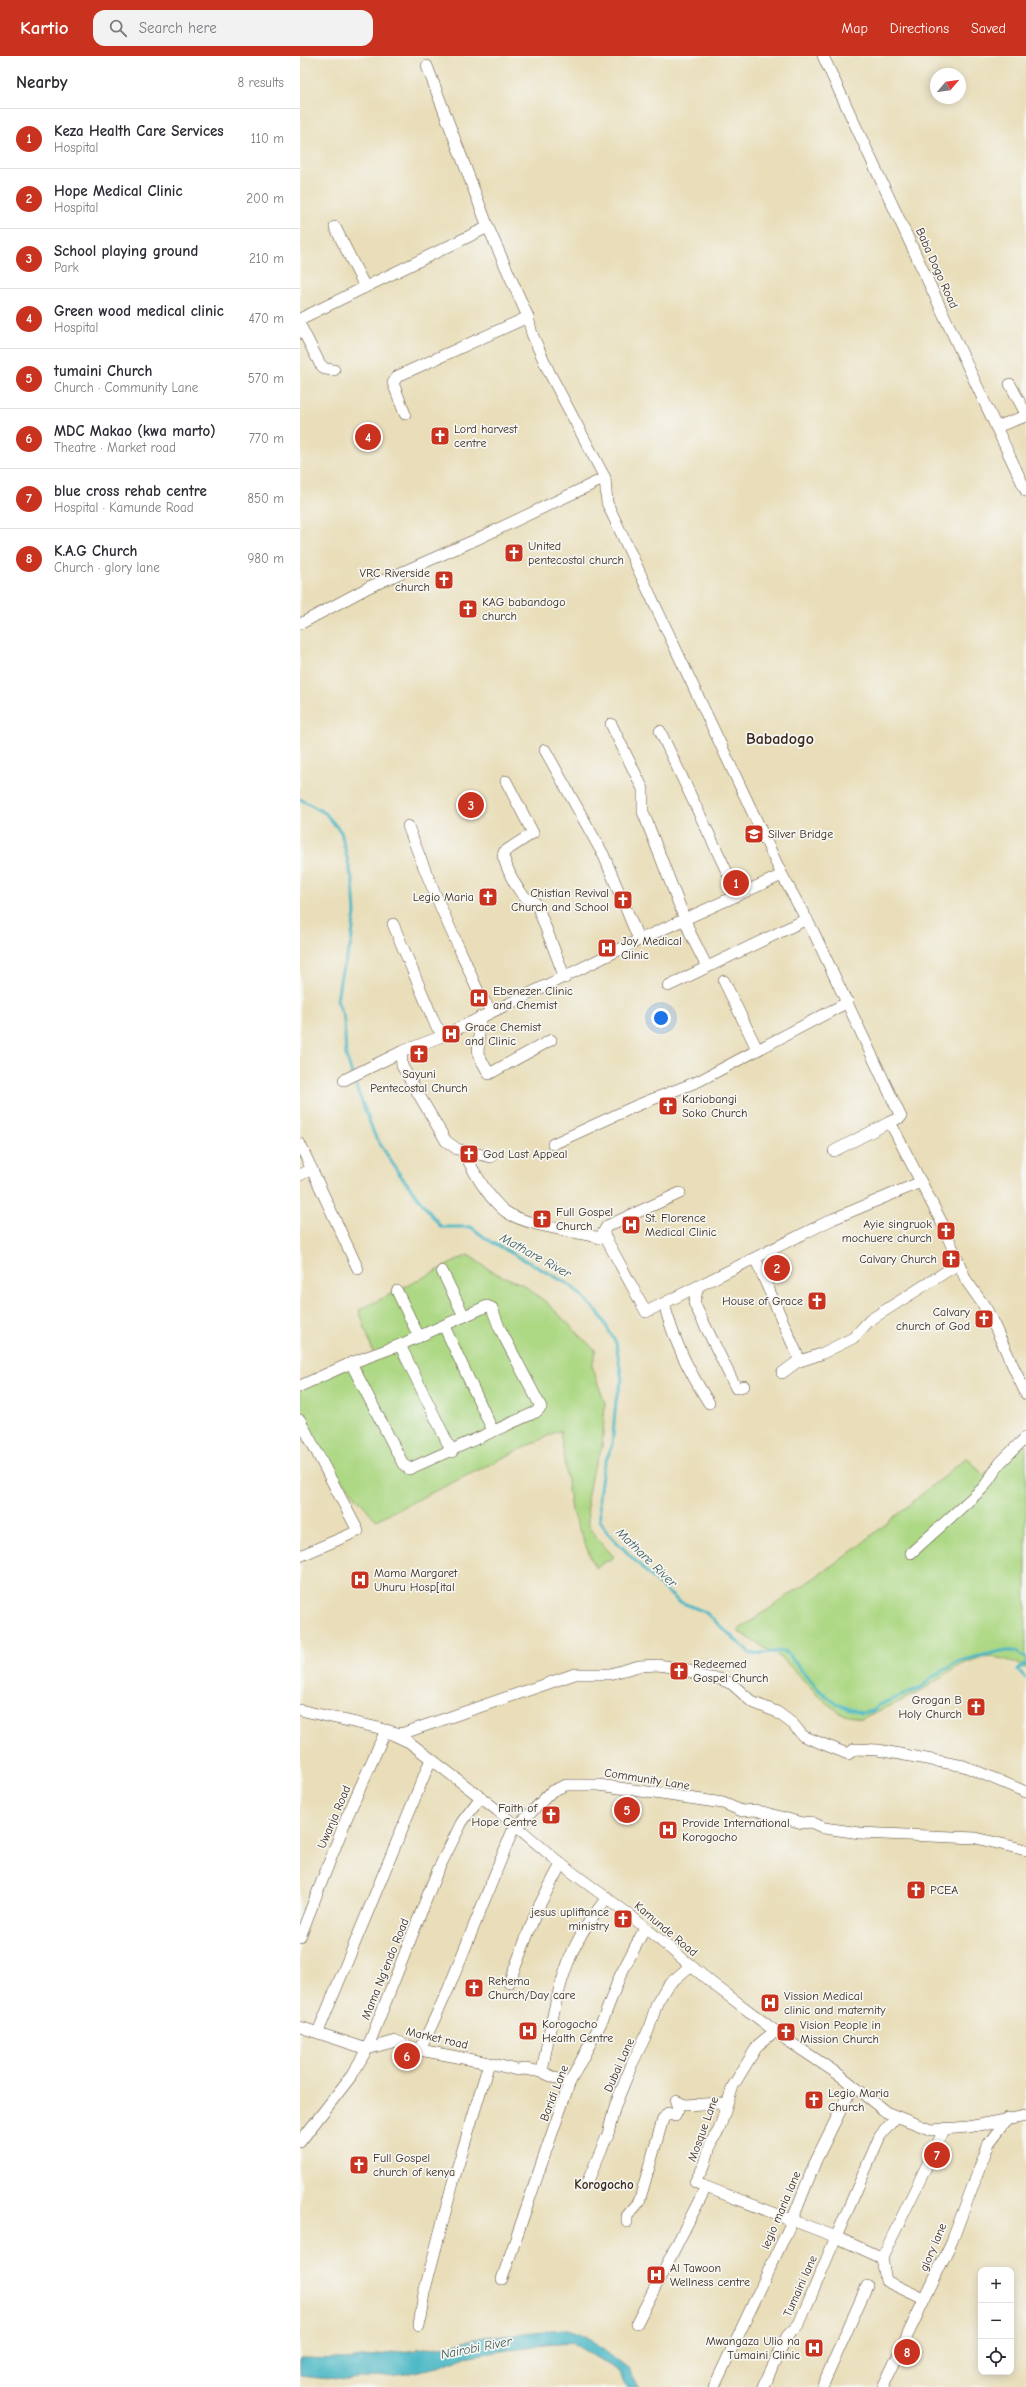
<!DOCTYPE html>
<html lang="en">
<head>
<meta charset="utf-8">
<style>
  body { margin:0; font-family:"Comic Neue",sans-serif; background:#f2f2f3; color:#2b2b33 }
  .controls { position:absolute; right:12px; bottom:12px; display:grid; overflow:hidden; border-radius:8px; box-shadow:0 2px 10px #0003 }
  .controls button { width:36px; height:36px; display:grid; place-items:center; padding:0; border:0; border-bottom:1px solid #e1e1e2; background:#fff; color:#2b2b33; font:20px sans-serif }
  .compass { position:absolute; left:630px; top:12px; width:36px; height:36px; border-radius:50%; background:#fff; box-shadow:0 2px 10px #0003; rotate:61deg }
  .you { position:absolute; left:361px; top:962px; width:14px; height:14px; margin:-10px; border:3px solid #fff; border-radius:50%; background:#1a73e8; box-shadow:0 0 0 6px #1a73e833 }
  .badge { display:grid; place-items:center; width:26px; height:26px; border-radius:50%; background:#c8321e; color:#fff; font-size:13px; font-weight:700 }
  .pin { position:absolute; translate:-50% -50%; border:2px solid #fff; box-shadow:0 1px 4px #0006 }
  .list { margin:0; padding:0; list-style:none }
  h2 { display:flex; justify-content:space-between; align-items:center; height:52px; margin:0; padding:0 16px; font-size:17px }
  h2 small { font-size:13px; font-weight:400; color:#7c7c81 }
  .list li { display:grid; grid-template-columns:26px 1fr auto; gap:12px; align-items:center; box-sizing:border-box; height:60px; padding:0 16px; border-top:1px solid #e1e1e2 }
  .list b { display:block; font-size:15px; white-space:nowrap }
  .list p { margin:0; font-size:13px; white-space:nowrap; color:#7c7c81 }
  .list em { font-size:13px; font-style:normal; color:#7c7c81 }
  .icon { flex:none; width:22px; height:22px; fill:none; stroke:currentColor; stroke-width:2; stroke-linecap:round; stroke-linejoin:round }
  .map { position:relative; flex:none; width:726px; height:2331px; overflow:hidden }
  header { display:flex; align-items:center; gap:24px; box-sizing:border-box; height:56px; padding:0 20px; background:#c8321e; color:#fff }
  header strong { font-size:19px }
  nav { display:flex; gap:22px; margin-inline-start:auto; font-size:14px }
  .search { width:280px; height:36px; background:#f2f2f3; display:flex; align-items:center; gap:10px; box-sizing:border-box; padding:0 14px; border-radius:12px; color:#7c7c81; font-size:15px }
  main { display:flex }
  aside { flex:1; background:#fff }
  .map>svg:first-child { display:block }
  .green { fill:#add884; stroke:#748151 }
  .water { fill:#4ab7c5; stroke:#427072 }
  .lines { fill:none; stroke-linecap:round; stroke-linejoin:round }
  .stream { stroke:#4ab7c5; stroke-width:3 }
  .minor-casing { stroke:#554535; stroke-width:12 }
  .minor { stroke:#fff; stroke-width:11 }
  .labels { text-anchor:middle; stroke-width:3.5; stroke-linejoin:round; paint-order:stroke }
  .street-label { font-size:12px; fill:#3b2a1e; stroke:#f6f6f2 }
  .poi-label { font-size:12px; fill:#3b2a1e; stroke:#f6f6f2; text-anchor:start }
  .water-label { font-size:13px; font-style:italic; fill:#405b58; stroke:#f6f6f2 }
  .neighbourhood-label { font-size:13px; font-weight:bold; fill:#3b2a1e; stroke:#f6f6f2 }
  .district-label { font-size:16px; font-weight:bold; fill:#3b2a1e; stroke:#f6f6f2 }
</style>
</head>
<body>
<header>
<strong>Kartio</strong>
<div class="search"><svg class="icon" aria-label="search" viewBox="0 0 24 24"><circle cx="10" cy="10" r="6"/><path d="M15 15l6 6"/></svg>Search here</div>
<nav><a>Map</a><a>Directions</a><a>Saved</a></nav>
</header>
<main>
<aside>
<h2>Nearby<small>8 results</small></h2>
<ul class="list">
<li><span class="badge">1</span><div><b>Keza Health Care Services</b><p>Hospital</p></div><em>110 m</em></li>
<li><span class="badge">2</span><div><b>Hope Medical Clinic</b><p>Hospital</p></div><em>200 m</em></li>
<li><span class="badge">3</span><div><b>School playing ground</b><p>Park</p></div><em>210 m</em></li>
<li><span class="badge">4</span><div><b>Green wood medical clinic</b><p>Hospital</p></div><em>470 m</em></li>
<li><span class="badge">5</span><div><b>tumaini Church</b><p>Church · Community Lane</p></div><em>570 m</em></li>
<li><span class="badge">6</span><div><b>MDC Makao (kwa marto)</b><p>Theatre · Market road</p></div><em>770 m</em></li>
<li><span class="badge">7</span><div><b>blue cross rehab centre</b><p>Hospital · Kamunde Road</p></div><em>850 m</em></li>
<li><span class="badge">8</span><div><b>K.A.G Church</b><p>Church · glory lane</p></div><em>980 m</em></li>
</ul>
</aside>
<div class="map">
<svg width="726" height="2331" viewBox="0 0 726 2331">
  <rect width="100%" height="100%" fill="#f6f6f2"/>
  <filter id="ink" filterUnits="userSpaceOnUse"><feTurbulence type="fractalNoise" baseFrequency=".025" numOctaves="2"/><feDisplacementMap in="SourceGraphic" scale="8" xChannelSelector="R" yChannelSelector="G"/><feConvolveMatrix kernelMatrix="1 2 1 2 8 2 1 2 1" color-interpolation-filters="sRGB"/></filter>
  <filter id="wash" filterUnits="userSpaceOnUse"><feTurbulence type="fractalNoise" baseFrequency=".012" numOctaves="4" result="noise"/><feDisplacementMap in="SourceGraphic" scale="16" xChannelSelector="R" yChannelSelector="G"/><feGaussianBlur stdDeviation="0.9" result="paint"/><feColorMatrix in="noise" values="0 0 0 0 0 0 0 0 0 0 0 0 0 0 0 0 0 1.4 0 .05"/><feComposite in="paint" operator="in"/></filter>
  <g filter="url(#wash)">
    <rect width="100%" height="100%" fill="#e9deb9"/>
    <g class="green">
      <polygon points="168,1199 193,1216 222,1228 246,1246 296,1295 292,1310 305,1348 302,1392 292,1416 287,1444 288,1467 296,1481 314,1501 295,1512 271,1454 260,1374 76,1464 0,1374 0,1328 75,1302 59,1254"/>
      <path d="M726 1388V1613C721 1608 713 1606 707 1604 672 1593 647 1619 619 1636 602 1646 579 1654 561 1663L539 1656 519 1640 483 1603 437 1575 553 1495 667 1401 683 1419Z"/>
    </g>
    <polygon class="water" points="263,2273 286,2280 329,2314 340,2331 328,2331 317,2314 270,2286 246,2288 164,2301 138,2311 106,2318 48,2324 0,2319 0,2302 47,2303 148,2290 174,2282"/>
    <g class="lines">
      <g class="stream">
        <polyline points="0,743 25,757 41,776 53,827 55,857 51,888 41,919 37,944 44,962 46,1000 57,1033 75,1080 98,1116 141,1171 171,1171 188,1184 270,1229 298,1256 316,1287 322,1324 316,1344 312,1389 303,1412 299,1440 300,1464 307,1476 356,1526 378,1545 405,1556 451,1598 485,1595 519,1634 537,1648 561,1657 573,1655 579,1649 622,1631 631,1622 659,1605 701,1595 715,1595 726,1602"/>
        <polyline points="726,1608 718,1614 726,1622"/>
      </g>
    </g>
  </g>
  <g filter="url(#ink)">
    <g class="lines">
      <g class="minor-casing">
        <g id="minor">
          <polyline points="523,0 726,435"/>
          <polyline points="127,10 188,171 228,261 232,278 249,316 305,422 307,447 482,819 514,877 601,1061 590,1066 642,1167 666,1224 687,1254 726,1338"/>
          <polyline points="35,171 65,231"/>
          <polyline points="0,263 188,171"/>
          <polyline points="0,269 20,308 25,313 34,314"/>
          <polyline points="710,328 726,358"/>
          <polyline points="105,358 93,327 98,320 228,261"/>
          <polyline points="696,371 726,360"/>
          <polyline points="0,568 69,531 175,484 305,422"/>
          <polyline points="311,668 343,733 343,756 391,879 407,911"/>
          <polyline points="360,675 438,839"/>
          <polyline points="245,694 304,800 339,884"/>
          <path d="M206 725 233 777 204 796 203 800C207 812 215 831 224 840 229 845 233 843 237 849L265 922"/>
          <path d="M108 770C125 816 144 860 165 905 173 922 178 942 193 955"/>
          <polyline points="93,868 136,970 145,979"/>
          <polyline points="424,925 457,993"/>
          <polyline points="368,930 507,863"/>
          <polyline points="180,961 178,998 189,1018 251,984"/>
          <polyline points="101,996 102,1010 146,1085 157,1093 191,1101"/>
          <polyline points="44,1024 101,996 145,979 339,884 482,819"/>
          <polyline points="0,1088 58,1213"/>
          <polyline points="253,1088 338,1049 399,1025 548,946"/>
          <polyline points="534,1095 590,1066"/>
          <path d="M164 1096C173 1115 189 1143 206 1156 227 1170 275 1175 300 1182"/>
          <polyline points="0,1119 12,1113"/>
          <polyline points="303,1177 346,1256 533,1163 621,1126"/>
          <polyline points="300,1182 307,1170 380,1137"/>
          <polyline points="455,1202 500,1305"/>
          <polyline points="142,1215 164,1260"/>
          <polyline points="398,1231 394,1247 436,1332 444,1330"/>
          <polyline points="97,1235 119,1281"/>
          <path d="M364 1248C375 1287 387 1312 409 1347"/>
          <polyline points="144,1270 193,1375"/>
          <polyline points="100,1289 152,1396"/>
          <polyline points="482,1317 497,1306 521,1298 553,1282 570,1264 658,1208"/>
          <polyline points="0,1330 51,1307 100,1289 187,1250 192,1252 199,1271 241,1351 236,1356 109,1413 103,1408 51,1307"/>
          <polyline points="0,1364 58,1475 0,1500"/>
          <polyline points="611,1497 684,1431 700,1407 726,1381"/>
          <polyline points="0,1654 79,1672 109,1686 197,1754 261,1808 331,1860 413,1928 487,1984 541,2020 586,2056 631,2074 668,2071 726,2060"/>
          <polyline points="0,1881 47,1761 86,1674 101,1678 275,1618 310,1618 339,1610 358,1609 385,1613 402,1621 420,1623 432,1628 452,1646 477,1656 493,1668 503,1680 548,1698 555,1693 578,1694 664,1710 726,1736"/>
          <polyline points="209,1927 237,1854 261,1808"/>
          <polyline points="0,1971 67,1993 96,1985 120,1994 189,2007 217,2014 225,2013 242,2016 269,2028"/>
          <polyline points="18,1976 131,1703"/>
          <polyline points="120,1994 148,1934 212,1776 252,1735 266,1729 299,1729 423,1747 442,1755 455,1754 502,1767 511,1766 524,1772 560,1777 676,1782 726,1794"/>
          <path d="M242 2016C250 1972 259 1917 281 1879 288 1866 299 1853 307 1841"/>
          <polyline points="0,2086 52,2019 67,1993 137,1816 162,1766 181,1741"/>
          <polyline points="287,2127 308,2078 315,2050 332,2008 348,1975 357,1947 367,1930 390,1910"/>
          <polyline points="406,2131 536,2181 582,2202 586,2225 624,2243"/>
          <polyline points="327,2166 327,2160 339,2146 363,2063 368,2057 375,2060 378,2054 376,2045 385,2049 421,2047 425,2051"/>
          <polyline points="536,2181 580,2080 596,2061"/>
          <polyline points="582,2202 645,2072"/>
          <polyline points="202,2223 269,2028 304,1961 320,1920 345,1872"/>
          <polyline points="337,2267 406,2131 395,2126 405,2108 411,2086 419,2074 433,2030 458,1989 475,1975"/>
          <polyline points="119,2269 124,2237 153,2126 189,2007"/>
          <polyline points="414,2331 492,2165 516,2104 552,2031"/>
          <polyline points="463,2331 487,2280 499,2268 536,2181"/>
          <polyline points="522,2331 567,2230"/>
          <polyline points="583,2331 652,2185 689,2087 708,2062"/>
        </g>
      </g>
      <use href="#minor" class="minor"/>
    </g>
  </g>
  <defs>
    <g id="church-square" transform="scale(1)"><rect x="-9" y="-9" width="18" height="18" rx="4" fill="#c8321e" stroke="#f6f6f2"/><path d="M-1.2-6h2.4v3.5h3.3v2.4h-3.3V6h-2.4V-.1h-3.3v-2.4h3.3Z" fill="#fff"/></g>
    <g id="university-square" transform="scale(1)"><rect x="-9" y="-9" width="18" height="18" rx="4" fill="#c8321e" stroke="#f6f6f2"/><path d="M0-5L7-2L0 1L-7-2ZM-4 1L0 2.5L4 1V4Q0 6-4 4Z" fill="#fff"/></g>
    <g id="hospital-square" transform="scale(1)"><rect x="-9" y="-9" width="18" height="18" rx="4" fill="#c8321e" stroke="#f6f6f2"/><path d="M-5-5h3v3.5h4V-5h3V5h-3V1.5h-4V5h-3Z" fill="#fff"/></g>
  </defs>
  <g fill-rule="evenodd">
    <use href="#church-square" x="140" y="380"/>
    <use href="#church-square" x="214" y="497"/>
    <use href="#church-square" x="144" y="524"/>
    <use href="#church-square" x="168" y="553"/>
    <use href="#university-square" x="454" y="778"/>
    <use href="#church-square" x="188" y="841"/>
    <use href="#church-square" x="323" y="844"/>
    <use href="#hospital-square" x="307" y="892"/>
    <use href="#hospital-square" x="179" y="942"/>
    <use href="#hospital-square" x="151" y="978"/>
    <use href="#church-square" x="119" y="998"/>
    <use href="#church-square" x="368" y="1050"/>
    <use href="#church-square" x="169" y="1098"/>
    <use href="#church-square" x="242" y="1163"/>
    <use href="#hospital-square" x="331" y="1169"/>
    <use href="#church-square" x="646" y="1175"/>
    <use href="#church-square" x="651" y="1203"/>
    <use href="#church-square" x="517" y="1245"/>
    <use href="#church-square" x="684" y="1263"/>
    <use href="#hospital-square" x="60" y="1524"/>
    <use href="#church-square" x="379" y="1615"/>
    <use href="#church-square" x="676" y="1651"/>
    <use href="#church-square" x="251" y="1759"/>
    <use href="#hospital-square" x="368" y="1774"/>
    <use href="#church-square" x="616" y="1834"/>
    <use href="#church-square" x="323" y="1863"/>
    <use href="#church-square" x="174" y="1932"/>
    <use href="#hospital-square" x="470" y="1947"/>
    <use href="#hospital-square" x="228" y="1975"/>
    <use href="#church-square" x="486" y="1976"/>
    <use href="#church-square" x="514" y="2044"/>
    <use href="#church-square" x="59" y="2109"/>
    <use href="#hospital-square" x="356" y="2219"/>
    <use href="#hospital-square" x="514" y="2292"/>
  </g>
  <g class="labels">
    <g class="street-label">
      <text transform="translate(637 212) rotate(66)" y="4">Baba Dogo Road</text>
      <text transform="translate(347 1723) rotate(9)" y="4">Community Lane</text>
      <text transform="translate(34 1761) rotate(-67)" y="4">Uwanja Road</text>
      <text transform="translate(366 1873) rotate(40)" y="4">Kamunde Road</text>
      <text transform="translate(85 1913) rotate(-68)" y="4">Mama Ng'endo Road</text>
      <text transform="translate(137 1982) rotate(13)" y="4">Market road</text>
      <text transform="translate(319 2009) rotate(-66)" y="4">Dubai Lane</text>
      <text transform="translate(254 2037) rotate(-69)" y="4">Baridi Lane</text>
      <text transform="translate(403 2073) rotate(-70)" y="4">Mosque Lane</text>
      <text transform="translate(481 2154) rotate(-67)" y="4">legio maria lane</text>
      <text transform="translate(633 2191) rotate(-67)" y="4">glory lane</text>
      <text transform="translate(500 2230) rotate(-66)" y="4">Tumaini lane</text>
    </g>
    <g class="poi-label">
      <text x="154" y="377">Lord harvest<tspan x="154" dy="14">centre</tspan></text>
      <text x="228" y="494">United<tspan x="228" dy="14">pentecostal church</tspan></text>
      <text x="130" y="521" text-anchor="end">VRC Riverside<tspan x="130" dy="14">church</tspan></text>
      <text x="182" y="550">KAG babandogo<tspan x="182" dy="14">church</tspan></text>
      <text x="468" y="782">Silver Bridge</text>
      <text x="309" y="841" text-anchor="end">Chistian Revival<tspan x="309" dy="14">Church and School</tspan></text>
      <text x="174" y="845" text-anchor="end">Legio Maria</text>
      <text x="321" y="889">Joy Medical<tspan x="321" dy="14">Clinic</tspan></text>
      <text x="193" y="939">Ebenezer Clinic<tspan x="193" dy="14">and Chemist</tspan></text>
      <text x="165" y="975">Grace Chemist<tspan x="165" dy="14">and Clinic</tspan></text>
      <text x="119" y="1022" text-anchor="middle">Sayuni<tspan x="119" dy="14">Pentecostal Church</tspan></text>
      <text x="382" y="1047">Kariobangi<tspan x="382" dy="14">Soko Church</tspan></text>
      <text x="183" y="1102">God Last Appeal</text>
      <text x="256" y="1160">Full Gospel<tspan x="256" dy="14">Church</tspan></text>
      <text x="345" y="1166">St. Florence<tspan x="345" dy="14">Medical Clinic</tspan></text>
      <text x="632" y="1172" text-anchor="end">Ayie singruok<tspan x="632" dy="14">mochuere church</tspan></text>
      <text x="637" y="1207" text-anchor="end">Calvary Church</text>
      <text x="503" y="1249" text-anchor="end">House of Grace</text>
      <text x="670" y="1260" text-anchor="end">Calvary<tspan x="670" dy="14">church of God</tspan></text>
      <text x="74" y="1521">Mama Margaret<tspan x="74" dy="14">Uhuru Hosp[ital</tspan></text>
      <text x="393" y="1612">Redeemed<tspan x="393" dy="14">Gospel Church</tspan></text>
      <text x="662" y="1648" text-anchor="end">Grogan B<tspan x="662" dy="14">Holy Church</tspan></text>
      <text x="237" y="1756" text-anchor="end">Faith of<tspan x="237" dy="14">Hope Centre</tspan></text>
      <text x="382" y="1771">Provide International<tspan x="382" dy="14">Korogocho</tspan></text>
      <text x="630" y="1838">PCEA</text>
      <text x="309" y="1860" text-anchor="end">jesus upliftance<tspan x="309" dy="14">ministry</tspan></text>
      <text x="188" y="1929">Rehema<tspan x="188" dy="14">Church/Day care</tspan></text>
      <text x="484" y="1944">Vission Medical<tspan x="484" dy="14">clinic and maternity</tspan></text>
      <text x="242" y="1972">Korogocho<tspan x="242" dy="14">Health Centre</tspan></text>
      <text x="500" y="1973">Vision People in<tspan x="500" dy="14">Mission Church</tspan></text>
      <text x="528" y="2041">Legio Maria<tspan x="528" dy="14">Church</tspan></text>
      <text x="73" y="2106">Full Gospel<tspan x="73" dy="14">church of kenya</tspan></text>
      <text x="370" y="2216">Al Tawoon<tspan x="370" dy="14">Wellness centre</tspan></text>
      <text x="500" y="2289" text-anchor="end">Mwangaza Ulio na<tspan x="500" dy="14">Tumaini Clinic</tspan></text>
    </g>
    <g class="water-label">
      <text transform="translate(236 1199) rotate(29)" y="5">Mathare River</text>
      <text transform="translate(347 1501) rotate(44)" y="5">Mathare River</text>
      <text transform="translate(176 2291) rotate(-11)" y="5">Nairobi River</text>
    </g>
    <g class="neighbourhood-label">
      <text x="304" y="2133">Korogocho</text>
    </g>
    <g class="district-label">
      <text x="480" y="688">Babadogo</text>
    </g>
  </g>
</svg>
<div class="controls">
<button>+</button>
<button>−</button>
<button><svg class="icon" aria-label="locate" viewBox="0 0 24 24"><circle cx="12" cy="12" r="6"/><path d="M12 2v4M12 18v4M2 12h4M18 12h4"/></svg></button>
</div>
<svg class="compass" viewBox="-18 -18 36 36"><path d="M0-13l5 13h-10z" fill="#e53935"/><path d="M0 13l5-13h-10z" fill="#7c7c81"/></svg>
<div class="you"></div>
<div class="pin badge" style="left:436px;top:827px">1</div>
<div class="pin badge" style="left:477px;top:1212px">2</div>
<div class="pin badge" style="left:171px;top:749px">3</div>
<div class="pin badge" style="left:68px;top:381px">4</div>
<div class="pin badge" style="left:327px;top:1754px">5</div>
<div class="pin badge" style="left:107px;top:2000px">6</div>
<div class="pin badge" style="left:637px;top:2099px">7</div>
<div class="pin badge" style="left:607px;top:2296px">8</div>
</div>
</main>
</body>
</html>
